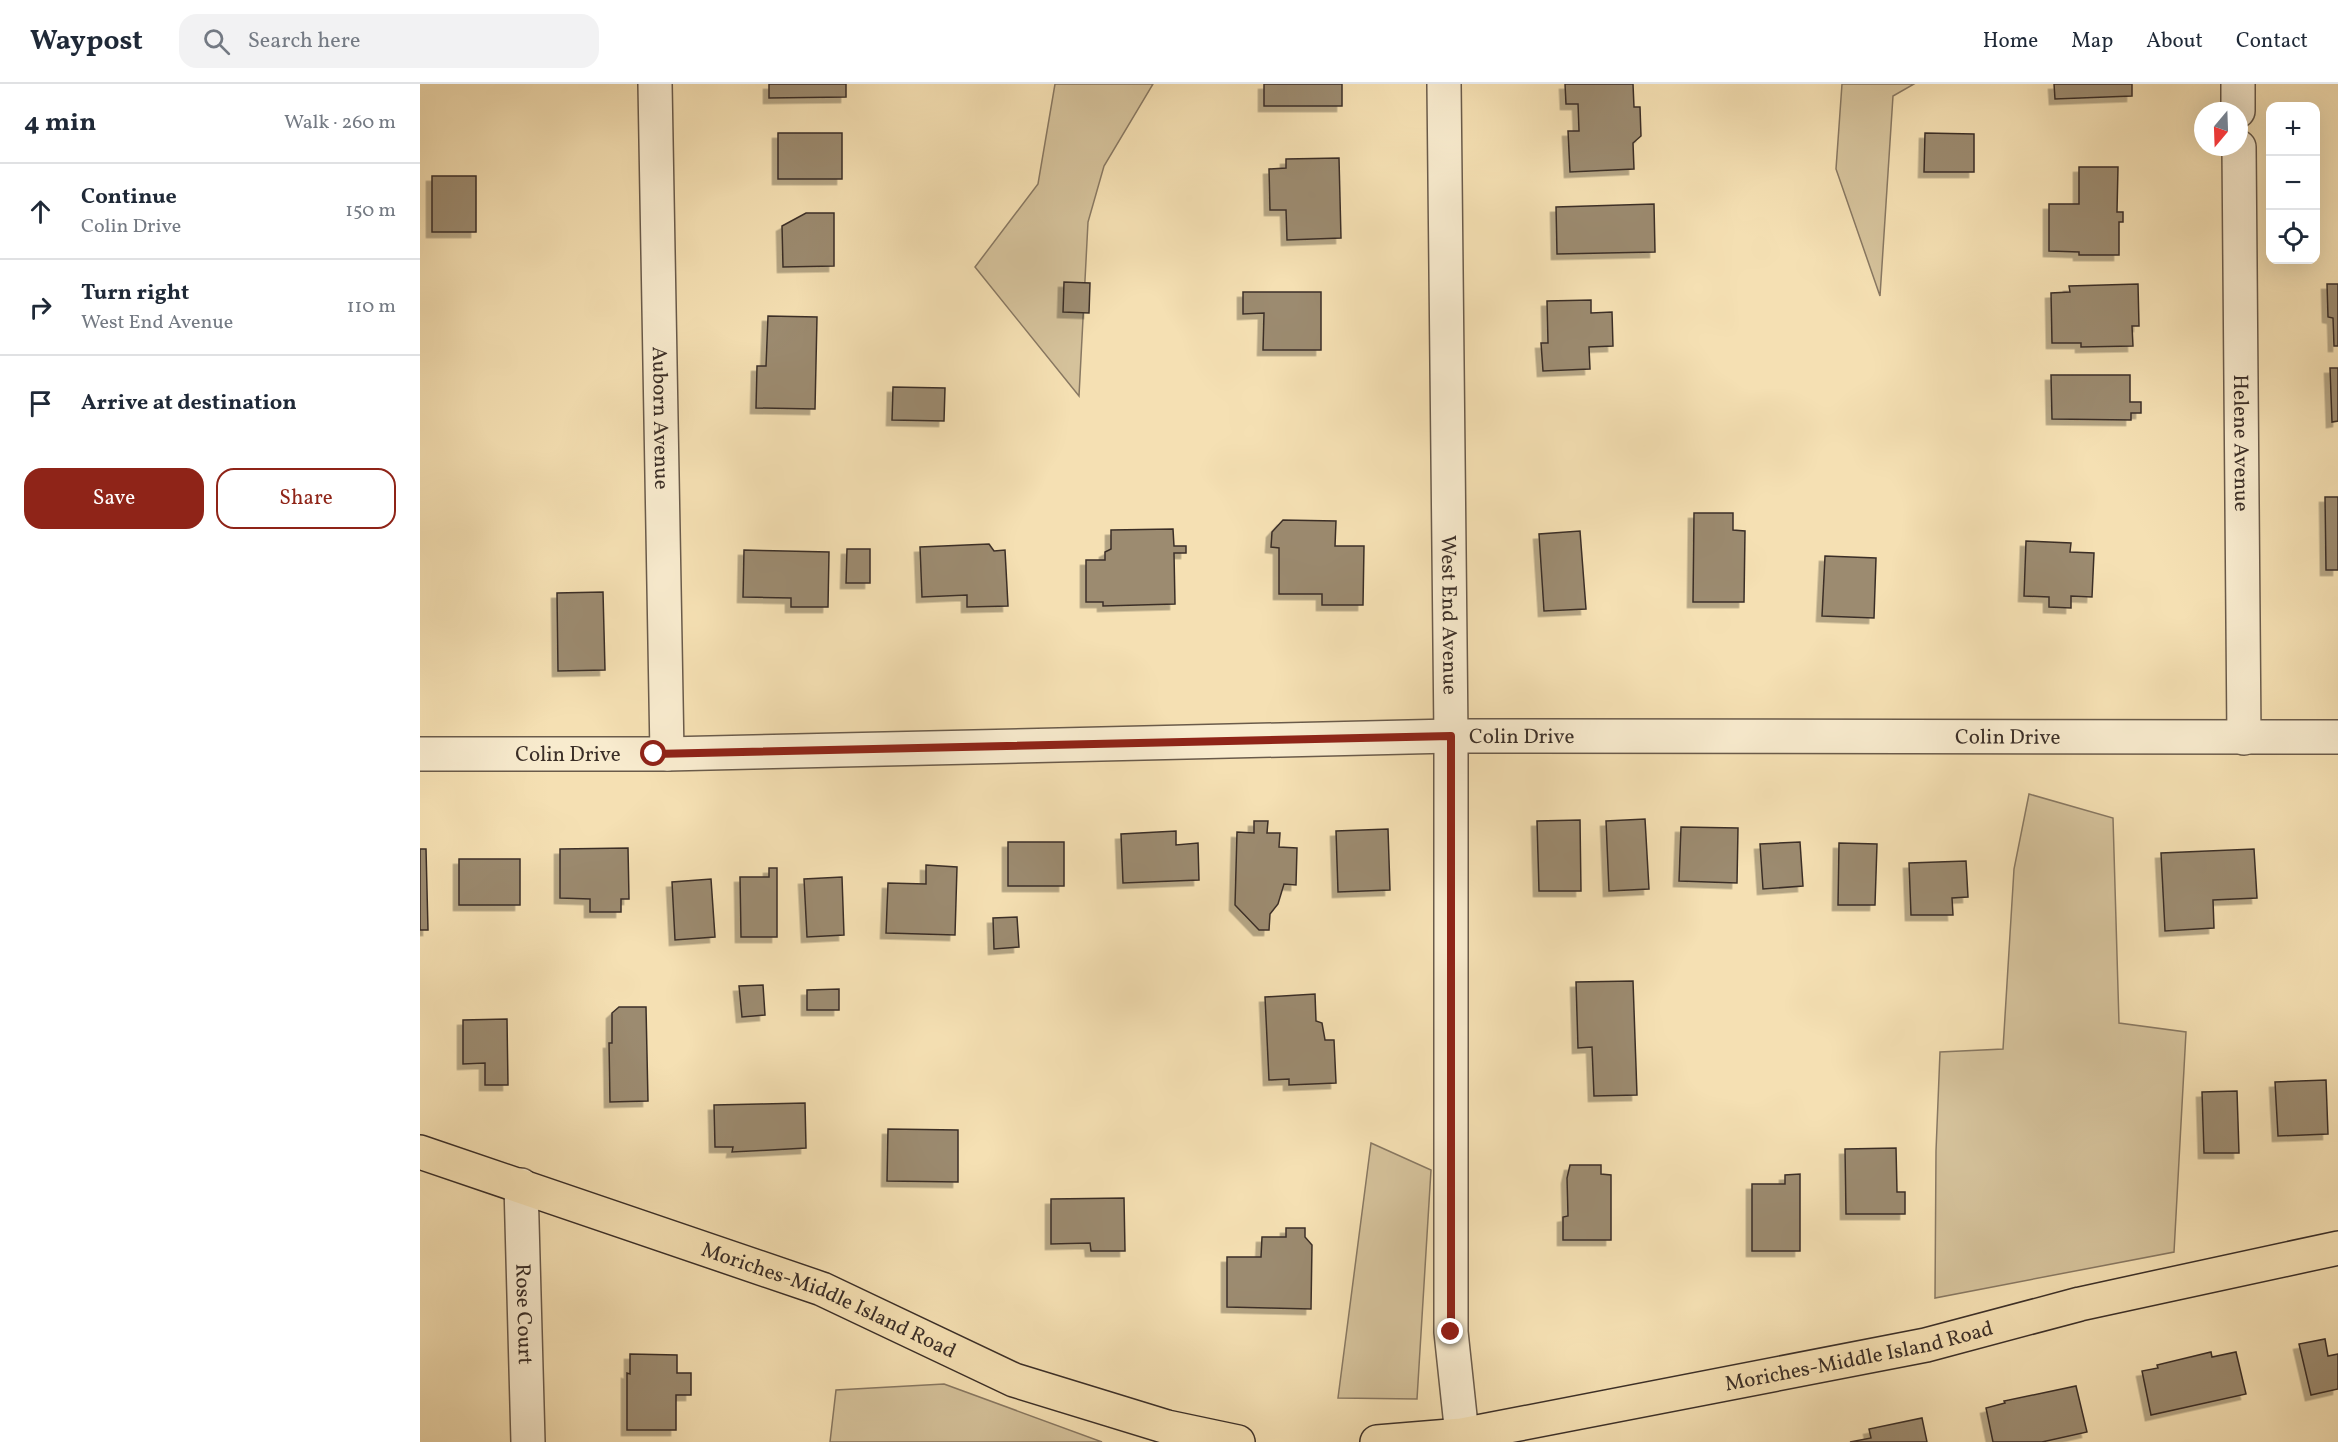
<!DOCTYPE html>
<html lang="en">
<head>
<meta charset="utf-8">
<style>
  body { margin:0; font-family:Vollkorn,serif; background:#f2f2f3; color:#1f2937 }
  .controls { position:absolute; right:18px; top:18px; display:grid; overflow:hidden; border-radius:12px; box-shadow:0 6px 24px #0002 }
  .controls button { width:54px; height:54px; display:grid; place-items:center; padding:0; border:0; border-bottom:2px solid #e0e1e3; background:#fff; color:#1f2937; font:30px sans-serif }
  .compass { position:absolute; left:1774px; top:18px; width:54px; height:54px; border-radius:50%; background:#fff; box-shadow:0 6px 24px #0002; rotate:199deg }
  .stop { position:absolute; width:18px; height:18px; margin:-14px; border:4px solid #8f2418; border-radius:50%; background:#fff }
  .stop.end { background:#8f2418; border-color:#fff; box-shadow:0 2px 6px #0008 }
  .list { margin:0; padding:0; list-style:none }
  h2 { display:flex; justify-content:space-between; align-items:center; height:78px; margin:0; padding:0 24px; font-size:26px }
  h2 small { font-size:20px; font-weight:400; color:#747a83 }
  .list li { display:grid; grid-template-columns:39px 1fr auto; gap:18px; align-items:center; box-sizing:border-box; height:96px; padding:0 24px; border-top:2px solid #e0e1e3 }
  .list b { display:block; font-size:22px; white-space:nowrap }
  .list p { margin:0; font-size:20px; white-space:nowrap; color:#747a83 }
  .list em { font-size:20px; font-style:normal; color:#747a83 }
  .actions { display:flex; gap:12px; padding:18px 24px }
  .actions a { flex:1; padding:14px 0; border:2px solid #8f2418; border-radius:18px; text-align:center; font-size:21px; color:#8f2418 }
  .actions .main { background:#8f2418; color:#fff }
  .icon { flex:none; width:33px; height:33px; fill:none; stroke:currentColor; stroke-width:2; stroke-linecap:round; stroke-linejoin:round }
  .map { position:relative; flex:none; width:1918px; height:1358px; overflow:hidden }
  header { display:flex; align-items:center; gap:36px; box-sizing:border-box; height:84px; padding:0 30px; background:#fff; border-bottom:2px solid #e0e1e3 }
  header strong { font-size:28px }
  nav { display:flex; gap:33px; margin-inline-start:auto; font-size:21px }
  .search { width:420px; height:54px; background:#f2f2f3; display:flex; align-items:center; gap:15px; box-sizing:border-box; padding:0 21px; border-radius:18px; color:#747a83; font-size:22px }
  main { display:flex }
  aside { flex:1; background:#fff }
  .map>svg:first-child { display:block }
  .green { fill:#d5c29b; stroke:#887862; stroke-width:1.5 }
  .building { fill:#9c8b70; stroke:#3b2f28; stroke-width:1.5; filter:url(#shadow) }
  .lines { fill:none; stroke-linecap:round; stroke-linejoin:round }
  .minor-casing { stroke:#6a5b4b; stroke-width:36 }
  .major-casing { stroke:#3b2f28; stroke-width:36 }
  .minor { stroke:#f8ebce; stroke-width:33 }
  .major { stroke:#f5e0b3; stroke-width:33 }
  .route { stroke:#8f2418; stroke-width:8 }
  .labels { text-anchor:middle; stroke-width:4.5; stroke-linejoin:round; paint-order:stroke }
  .street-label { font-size:21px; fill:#3b2f28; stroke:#f8ebce }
</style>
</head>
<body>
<header>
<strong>Waypost</strong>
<div class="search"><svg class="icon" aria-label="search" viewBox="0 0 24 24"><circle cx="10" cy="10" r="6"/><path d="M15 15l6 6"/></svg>Search here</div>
<nav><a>Home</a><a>Map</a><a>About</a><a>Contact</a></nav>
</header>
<main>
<aside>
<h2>4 min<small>Walk · 260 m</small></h2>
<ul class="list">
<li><svg class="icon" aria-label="ahead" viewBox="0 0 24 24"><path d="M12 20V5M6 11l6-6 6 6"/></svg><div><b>Continue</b><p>Colin Drive</p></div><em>150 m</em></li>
<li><svg class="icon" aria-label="right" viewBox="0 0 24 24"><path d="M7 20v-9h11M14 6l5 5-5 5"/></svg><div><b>Turn right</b><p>West End Avenue</p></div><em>110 m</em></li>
<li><svg class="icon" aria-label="arrive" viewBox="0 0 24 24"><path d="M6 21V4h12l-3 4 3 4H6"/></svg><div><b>Arrive at destination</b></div></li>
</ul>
<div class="actions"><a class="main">Save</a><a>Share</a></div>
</aside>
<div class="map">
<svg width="1918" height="1358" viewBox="0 0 1918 1358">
  <defs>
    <filter id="shadow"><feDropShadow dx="-5.5" dy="5.5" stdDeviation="0" flood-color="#0004"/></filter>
  </defs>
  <rect width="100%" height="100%" fill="#f5e0b3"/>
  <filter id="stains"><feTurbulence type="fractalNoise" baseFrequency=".00333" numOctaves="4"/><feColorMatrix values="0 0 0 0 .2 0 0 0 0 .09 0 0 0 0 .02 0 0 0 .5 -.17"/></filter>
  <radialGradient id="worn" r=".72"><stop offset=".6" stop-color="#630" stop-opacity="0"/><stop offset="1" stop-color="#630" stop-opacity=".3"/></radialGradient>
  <g class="green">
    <polygon points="635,0 733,0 684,82 668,138 659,312 555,183 618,100"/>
    <polygon points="1422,0 1494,0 1473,12 1460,212 1416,85"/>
    <polygon points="1609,710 1693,734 1699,939 1766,948 1754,1168 1515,1214 1516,1067 1520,968 1583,965 1594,785"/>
    <polygon points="951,1059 1011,1086 997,1315 918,1314"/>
    <polygon points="524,1300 682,1358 410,1358 416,1306"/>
  </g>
  <g class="building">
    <polygon points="349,0 426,0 426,13 349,14"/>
    <rect x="844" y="0" width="78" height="22"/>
    <polygon points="1145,0 1213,0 1214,23 1220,23 1221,52 1213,59 1214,85 1150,88 1148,47 1159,47 1158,20 1146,20"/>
    <polygon points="1634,0 1712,0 1712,12 1635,15"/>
    <rect x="358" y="49" width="64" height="46"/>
    <polygon points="1505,49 1554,50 1554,88 1504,88"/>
    <polygon points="919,74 921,154 867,156 866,126 850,126 849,85 866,84 866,75"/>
    <polygon points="1659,83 1698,83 1697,128 1703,128 1703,138 1699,138 1699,171 1659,171 1659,168 1629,167 1629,120 1659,120"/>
    <rect x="12" y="92" width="44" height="56"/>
    <polygon points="1234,120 1235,168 1137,170 1136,123"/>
    <polygon points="386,129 414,129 414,182 363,183 362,142"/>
    <polygon points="644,198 670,199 669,229 643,228"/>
    <polygon points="1718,200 1719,242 1712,242 1713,262 1661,263 1661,259 1632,259 1631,209 1650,208 1649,202"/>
    <polygon points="1907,200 1918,200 1918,262 1914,262 1913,234 1908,233"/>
    <polygon points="823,208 901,208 901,266 843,266 844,229 823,230"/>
    <polygon points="1171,216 1171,229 1192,228 1193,262 1169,263 1170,285 1123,287 1121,259 1128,259 1127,217"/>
    <polygon points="348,232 397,233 395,325 336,324 337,282 346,282"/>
    <polygon points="1910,284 1918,284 1918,337 1912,338"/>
    <polygon points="1631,291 1710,291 1710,318 1721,318 1721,329 1711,329 1711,336 1632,335"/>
    <polygon points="473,303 525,304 524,337 472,336"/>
    <polygon points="1905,413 1918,413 1918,486 1906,486"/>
    <polygon points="1274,429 1313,429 1313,446 1325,447 1324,518 1273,518"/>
    <polygon points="863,436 916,437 915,462 944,462 943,521 902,521 902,510 859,510 859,464 851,463 852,448"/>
    <polygon points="753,445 754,462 766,462 766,469 754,469 755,520 683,522 683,518 666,518 666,476 685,476 685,468 691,465 691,446"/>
    <polygon points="1160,447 1166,525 1124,527 1119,450"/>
    <polygon points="1606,457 1651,459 1650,468 1674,469 1672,513 1651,512 1651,524 1629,523 1629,513 1604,512"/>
    <polygon points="569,460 574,467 585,466 588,522 547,523 547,511 502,513 500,463"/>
    <polygon points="427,465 450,465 450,499 426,499"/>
    <polygon points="324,466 409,468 408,523 371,523 371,514 323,513"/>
    <polygon points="1405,472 1456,474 1454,534 1402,532"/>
    <polygon points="183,508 185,586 138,587 137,509"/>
    <polygon points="1225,735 1229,805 1189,807 1186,737"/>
    <polygon points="1160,736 1161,807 1119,807 1117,737"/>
    <polygon points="834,737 848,737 847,749 860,749 859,763 877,764 876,801 864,800 858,820 850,830 849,846 839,846 815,821 817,748 834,749"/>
    <polygon points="1261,743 1318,744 1317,799 1259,797"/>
    <polygon points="968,745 970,806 918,808 916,747"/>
    <polygon points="756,747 756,761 778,759 779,796 703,799 701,750"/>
    <rect x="588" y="758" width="56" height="44"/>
    <polygon points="1380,758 1383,802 1343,805 1340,760"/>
    <polygon points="1419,759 1457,760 1455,821 1418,821"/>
    <polygon points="208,764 209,815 201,815 201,828 170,828 170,815 140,814 140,765"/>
    <polygon points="0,765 6,765 8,846 0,846"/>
    <polygon points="1834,765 1837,814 1793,816 1794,844 1745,847 1741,769"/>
    <rect x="39" y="775" width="61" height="46"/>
    <polygon points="1546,777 1548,813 1532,814 1533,831 1491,831 1489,779"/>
    <polygon points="506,781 537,783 535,851 466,849 468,799 506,800"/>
    <polygon points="349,784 357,784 357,853 321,853 320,793 349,793"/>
    <polygon points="422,793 424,851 387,853 384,795"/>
    <polygon points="291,795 295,853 255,856 252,798"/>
    <polygon points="597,833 599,863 574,865 573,834"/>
    <polygon points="1213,897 1217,1011 1174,1012 1172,963 1158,964 1156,898"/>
    <polygon points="343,901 345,931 322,933 319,902"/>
    <polygon points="419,905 419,926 387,926 387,906"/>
    <polygon points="895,910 896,937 902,939 905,956 914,956 916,999 869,1001 869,995 849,996 845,913"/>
    <polygon points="199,923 226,923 228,1017 190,1018 189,959 192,959 192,929"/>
    <polygon points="87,935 88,1001 65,1001 65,979 43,980 43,936"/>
    <polygon points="1906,996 1908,1050 1858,1052 1855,998"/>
    <polygon points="1817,1007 1819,1069 1784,1069 1782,1008"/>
    <polygon points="385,1019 386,1064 312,1068 313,1063 295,1063 294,1021"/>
    <polygon points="468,1045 538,1046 538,1098 467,1097"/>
    <polygon points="1476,1064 1477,1108 1485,1108 1485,1130 1426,1130 1425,1065"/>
    <polygon points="1150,1081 1181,1081 1181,1090 1191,1091 1191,1156 1143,1156 1143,1133 1148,1132 1147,1094"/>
    <polygon points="1380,1090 1380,1167 1332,1167 1332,1100 1365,1100 1365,1091"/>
    <polygon points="704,1114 705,1167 671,1167 670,1159 631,1160 631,1115"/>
    <polygon points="866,1144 885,1144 885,1153 892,1161 891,1225 807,1223 807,1173 841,1173 842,1153 866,1153"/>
    <polygon points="1905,1255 1908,1272 1918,1270 1918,1305 1891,1311 1879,1260"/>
    <polygon points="1791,1268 1792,1273 1816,1268 1826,1310 1731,1331 1722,1287 1738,1284 1737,1281"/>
    <polygon points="210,1270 257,1271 257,1289 271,1289 271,1311 256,1311 256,1346 207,1346 207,1289 210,1290"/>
    <polygon points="1656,1302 1667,1348 1622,1358 1573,1358 1566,1324 1585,1319 1584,1317"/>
    <polygon points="1502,1334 1507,1358 1430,1358 1451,1354 1449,1345"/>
  </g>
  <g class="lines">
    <g class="minor-casing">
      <g id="minor">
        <path id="s1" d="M235 0 247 670"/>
        <path id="s2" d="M1024 0 1031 652V1248L1042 1351"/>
        <polyline points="1818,0 1818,27"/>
        <path id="s3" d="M1819 63 1824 654"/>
        <path id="s4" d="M0 670H247L1031 652 1918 653"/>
        <path id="s5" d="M101 1101 108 1358"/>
      </g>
    </g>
    <g class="major-casing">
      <g id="major">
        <path id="s6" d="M0 1068 402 1205 594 1296 747 1343 818 1358"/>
        <path id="s7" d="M957 1358 1042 1351 1506 1261 1660 1220 1918 1164"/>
      </g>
    </g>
    <use href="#minor" class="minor"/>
    <use href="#major" class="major"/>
  </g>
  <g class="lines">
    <polyline class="route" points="234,670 1031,652 1031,1248"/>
  </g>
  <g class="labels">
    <g class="street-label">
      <text dy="7" stroke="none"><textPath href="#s1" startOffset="334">Auborn Avenue</textPath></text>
      <text dy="7" stroke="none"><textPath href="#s3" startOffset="296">Helene Avenue</textPath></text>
      <text dy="7" stroke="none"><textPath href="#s2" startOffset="531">West End Avenue</textPath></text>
      <text dy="7" stroke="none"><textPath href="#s4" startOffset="1102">Colin Drive</textPath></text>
      <text dy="7" stroke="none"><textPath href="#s4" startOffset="1588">Colin Drive</textPath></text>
      <text dy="7" stroke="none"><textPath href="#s4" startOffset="148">Colin Drive</textPath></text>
      <text dy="7" stroke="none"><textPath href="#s6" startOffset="435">Moriches-Middle Island Road</textPath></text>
      <text dy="7" stroke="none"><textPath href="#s5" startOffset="129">Rose Court</textPath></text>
      <text dy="7" stroke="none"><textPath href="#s7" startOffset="490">Moriches-Middle Island Road</textPath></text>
    </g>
  </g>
  <rect width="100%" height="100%" filter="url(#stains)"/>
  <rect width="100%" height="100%" fill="url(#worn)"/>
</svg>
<div class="controls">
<button>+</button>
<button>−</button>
<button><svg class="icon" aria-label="locate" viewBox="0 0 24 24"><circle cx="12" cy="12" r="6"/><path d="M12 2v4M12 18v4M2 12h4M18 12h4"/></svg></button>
</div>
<svg class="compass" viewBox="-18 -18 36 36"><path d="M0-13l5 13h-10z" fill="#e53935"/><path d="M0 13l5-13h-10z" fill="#747a83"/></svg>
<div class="stop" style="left:234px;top:670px"></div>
<div class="stop end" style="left:1031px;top:1248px"></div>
</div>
</main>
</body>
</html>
